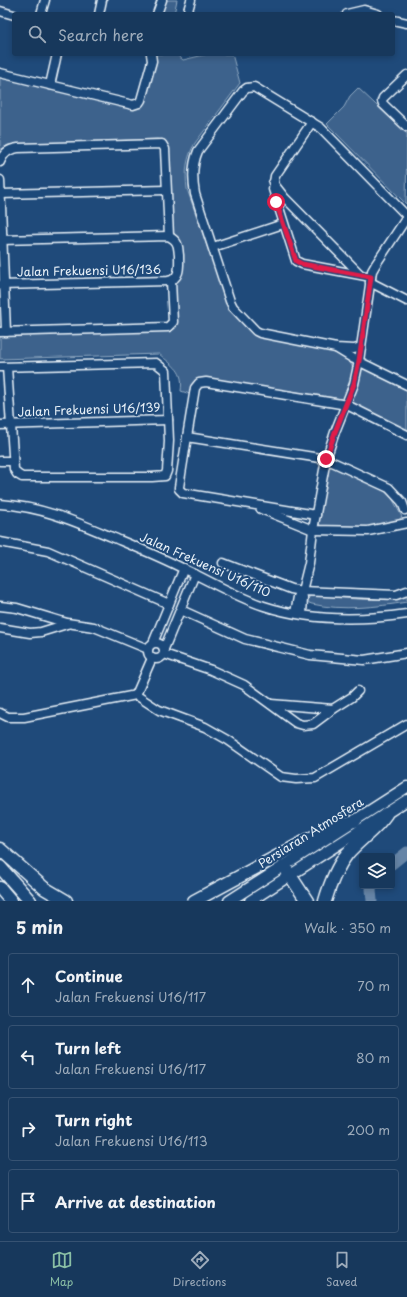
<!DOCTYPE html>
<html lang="en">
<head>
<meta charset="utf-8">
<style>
  body { margin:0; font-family:"Playpen Sans",sans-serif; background:#244365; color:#f1f3f6 }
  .controls { position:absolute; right:12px; bottom:12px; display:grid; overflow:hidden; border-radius:4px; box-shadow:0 2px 6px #0003 }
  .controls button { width:36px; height:36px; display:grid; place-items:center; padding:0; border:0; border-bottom:1px solid #365272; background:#17385c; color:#f1f3f6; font:20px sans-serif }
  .stop { position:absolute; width:12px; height:12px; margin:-9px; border:3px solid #e11d48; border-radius:50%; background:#fff }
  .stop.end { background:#e11d48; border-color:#fff; box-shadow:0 1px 4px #0008 }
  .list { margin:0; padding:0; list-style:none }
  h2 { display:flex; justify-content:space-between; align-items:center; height:52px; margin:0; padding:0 16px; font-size:17px }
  h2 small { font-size:13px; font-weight:400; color:#9eacbb }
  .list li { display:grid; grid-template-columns:26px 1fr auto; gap:12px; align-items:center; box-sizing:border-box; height:64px; margin:0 8px 8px; padding:0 8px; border:1px solid #365272; border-radius:4px }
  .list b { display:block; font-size:15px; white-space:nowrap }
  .list p { margin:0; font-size:13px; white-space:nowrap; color:#9eacbb }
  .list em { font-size:13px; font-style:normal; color:#9eacbb }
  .icon { flex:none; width:22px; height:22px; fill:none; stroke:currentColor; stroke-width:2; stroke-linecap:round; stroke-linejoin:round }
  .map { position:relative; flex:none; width:407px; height:901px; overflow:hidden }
  .search { position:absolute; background:#17385c; box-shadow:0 2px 6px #0003; left:12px; right:12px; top:12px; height:44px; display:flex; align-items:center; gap:10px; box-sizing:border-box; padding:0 14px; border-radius:4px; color:#9eacbb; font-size:15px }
  .sheet { height:340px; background:#17385c }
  nav { display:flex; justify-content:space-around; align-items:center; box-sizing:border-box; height:56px; border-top:1px solid #365272; background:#17385c; font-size:11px; color:#9eacbb }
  nav a { display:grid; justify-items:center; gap:2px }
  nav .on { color:#8abfa5 }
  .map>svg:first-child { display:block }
  .green { fill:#3c628c; stroke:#92aac2 }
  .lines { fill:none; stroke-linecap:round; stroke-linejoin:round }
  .river { stroke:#6685a7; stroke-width:11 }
  .minor-casing { stroke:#e8f1f8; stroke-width:11 }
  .major-casing { stroke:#e8f1f8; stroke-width:13 }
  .highway-casing { stroke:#e8f1f8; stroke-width:15 }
  .minor { stroke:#1f4a7a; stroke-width:8 }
  .major { stroke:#1f4a7a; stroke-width:10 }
  .highway { stroke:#1f4a7a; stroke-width:12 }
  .route { stroke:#e11d48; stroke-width:5 }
  .labels { text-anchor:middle; stroke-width:4; stroke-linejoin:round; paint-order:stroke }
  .street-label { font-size:12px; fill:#e8f1f8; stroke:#1f4a7a }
</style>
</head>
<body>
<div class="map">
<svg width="407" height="901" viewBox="0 0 407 901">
  <rect width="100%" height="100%" fill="#1f4a7a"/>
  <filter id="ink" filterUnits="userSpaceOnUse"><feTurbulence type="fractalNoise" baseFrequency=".025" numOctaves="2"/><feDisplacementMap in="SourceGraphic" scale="8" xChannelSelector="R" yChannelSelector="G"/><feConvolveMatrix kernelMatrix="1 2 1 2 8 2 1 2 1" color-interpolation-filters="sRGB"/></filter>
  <g filter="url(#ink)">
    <g class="green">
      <polygon points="161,0 177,0 174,14 157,14"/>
      <path d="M152 54H176L183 60 208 54H232L240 83 195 143C186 158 185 172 187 189L228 306 255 333 332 350 347 358 352 366 354 374 343 399 209 379 191 387 190 394 181 391C184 370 174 367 159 354L0 359V336L172 331 176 328 175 286 182 272V266L178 239 173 233 168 145 165 141 157 139 8 145 0 150V76L128 108 135 107Z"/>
      <polygon points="358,88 407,134 406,204 327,124 344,107 350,96"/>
      <polygon points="363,366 407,388 407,430 358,407 353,402 352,400 359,382 361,368"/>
      <path d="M333 466 380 487 392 498 402 517C387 533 341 527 320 527L319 519 326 470Z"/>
      <path d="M315 595C345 598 377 603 407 596V602C376 607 342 611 312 604L309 603 308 599 310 596Z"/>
    </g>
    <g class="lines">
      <g class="river">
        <polyline points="392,864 407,852"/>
        <polyline points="372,901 371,889 372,886"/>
      </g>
      <g class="minor-casing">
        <g id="minor">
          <polyline points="0,11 14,15"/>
          <polyline points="41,14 45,0"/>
          <polyline points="99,14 102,0"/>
          <polyline points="157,14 162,0"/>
          <polyline points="187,14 191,0"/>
          <polyline points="347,14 364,10 378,14"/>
          <polyline points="393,20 407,23"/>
          <polyline points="0,73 133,105 139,103 141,100 152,61 151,54"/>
          <polyline points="407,75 383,98 382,101 383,104 407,127"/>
          <polyline points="50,85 57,54"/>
          <polyline points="312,122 275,176 273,189 296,261 302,264 371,277"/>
          <path d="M0 162C3 153 9 149 18 148L162 144 165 149 169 236"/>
          <polyline points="0,180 6,332"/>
          <polyline points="273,183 284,197 360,274"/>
          <polyline points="0,194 166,190"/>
          <path d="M0 240 169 236C171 238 174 239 176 242 179 246 178 250 179 255 179 265 181 279 168 281L0 285"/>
          <polyline points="213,247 283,224"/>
          <polyline points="370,282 407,301"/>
          <polyline points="0,332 168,327 173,322 171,281"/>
          <path d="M361 347 354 349 336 348 260 333 256 331 233 307 230 301 195 194C192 178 192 165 198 151L243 91 247 88 254 87 321 128 407 216"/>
          <polyline points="336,348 354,359 407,385"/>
          <polyline points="0,367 156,363 166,371 169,441 167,471 165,476 152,477 22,477 17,474 14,469 7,367"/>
          <polyline points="0,425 168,420"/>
          <polyline points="187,437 179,487 179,489 183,493 316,515"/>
          <polyline points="0,461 13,461"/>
          <path d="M0 504C43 507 74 521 112 537 136 547 161 557 184 569 210 581 236 597 264 606 310 621 359 621 407 614"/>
          <polyline points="261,509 313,530 368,531 407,523"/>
          <polyline points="405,510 402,502 389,488 326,459 187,437 195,388 199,383 206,382 347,405 407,435"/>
          <polyline points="0,542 48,551 169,604"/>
          <polyline points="223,563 291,589 302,591 396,595 407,591"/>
          <polyline points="0,606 17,608 67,623 94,627 148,649"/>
          <polyline points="181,610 245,639 310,655 364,660 407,653"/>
          <polyline points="295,613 298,597 302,591 309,563 313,530 326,459 335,432 354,384 359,361 372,271 376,264 407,217"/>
          <polyline points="302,614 303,598 302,591"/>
          <polyline points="0,628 30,633 41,632 67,624"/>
          <circle cx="156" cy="651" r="8"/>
          <polyline points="153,643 184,568"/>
          <polyline points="164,649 195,574"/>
          <polyline points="164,654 211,670 244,685 296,723 303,725 313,724 333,709 352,697 358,691"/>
          <polyline points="136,695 159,710 205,727 228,740 281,777 296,779 315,778 407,724"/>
          <polyline points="136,695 152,658"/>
          <polyline points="271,704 333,709"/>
          <polyline points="0,713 8,717 24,717 136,695"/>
        </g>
      </g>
      <g class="major-casing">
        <g id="major">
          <polyline points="229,901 407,787"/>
          <polyline points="250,901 407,800"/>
        </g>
      </g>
      <g class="highway-casing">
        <g id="highway">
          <polyline points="0,849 44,888 66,901"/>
          <polyline points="284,866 307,901"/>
          <polyline points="0,867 30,901"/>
          <polyline points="0,888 11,901"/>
          <polyline points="194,901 330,828 341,824 355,821"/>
          <path d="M325 901C330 884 336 868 347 854 359 840 375 830 386 814"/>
        </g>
      </g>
      <use href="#minor" class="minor"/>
      <use href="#major" class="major"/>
      <use href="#highway" class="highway"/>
    </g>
  </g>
  <g class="lines" filter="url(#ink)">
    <polyline class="route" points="276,202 296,261 302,264 371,277 359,361 354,384 335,432 326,459"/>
  </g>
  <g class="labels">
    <g class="street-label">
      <text transform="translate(89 271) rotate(-1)" y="4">Jalan Frekuensi U16/136</text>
      <text transform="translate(89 410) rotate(-2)" y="4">Jalan Frekuensi U16/139</text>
      <text transform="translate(205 565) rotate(24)" y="4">Jalan Frekuensi U16/110</text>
      <text transform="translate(311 833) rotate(-32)" y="4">Persiaran Atmosfera</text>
    </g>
  </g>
</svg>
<div class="controls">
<button><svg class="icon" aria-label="layers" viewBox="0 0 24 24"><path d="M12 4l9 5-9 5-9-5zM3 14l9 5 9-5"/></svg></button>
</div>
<div class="stop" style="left:276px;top:202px"></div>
<div class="stop end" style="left:326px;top:459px"></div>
<div class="search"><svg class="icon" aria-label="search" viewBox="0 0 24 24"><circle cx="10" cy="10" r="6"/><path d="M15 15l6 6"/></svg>Search here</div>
</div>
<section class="sheet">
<h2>5 min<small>Walk · 350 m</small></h2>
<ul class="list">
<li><svg class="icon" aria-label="ahead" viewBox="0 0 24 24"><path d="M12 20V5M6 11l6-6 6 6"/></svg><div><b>Continue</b><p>Jalan Frekuensi U16/117</p></div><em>70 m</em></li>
<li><svg class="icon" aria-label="left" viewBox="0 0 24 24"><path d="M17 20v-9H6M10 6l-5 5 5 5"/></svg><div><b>Turn left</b><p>Jalan Frekuensi U16/117</p></div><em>80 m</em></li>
<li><svg class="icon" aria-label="right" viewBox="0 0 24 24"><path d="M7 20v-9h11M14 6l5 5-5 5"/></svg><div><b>Turn right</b><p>Jalan Frekuensi U16/113</p></div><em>200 m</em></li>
<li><svg class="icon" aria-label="arrive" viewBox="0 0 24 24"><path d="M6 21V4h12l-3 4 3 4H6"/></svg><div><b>Arrive at destination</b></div></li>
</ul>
</section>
<nav>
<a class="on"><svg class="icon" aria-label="map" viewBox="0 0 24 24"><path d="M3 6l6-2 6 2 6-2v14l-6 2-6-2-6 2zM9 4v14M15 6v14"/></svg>Map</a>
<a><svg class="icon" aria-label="directions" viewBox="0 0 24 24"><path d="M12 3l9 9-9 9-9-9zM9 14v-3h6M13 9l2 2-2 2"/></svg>Directions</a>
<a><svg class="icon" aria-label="saved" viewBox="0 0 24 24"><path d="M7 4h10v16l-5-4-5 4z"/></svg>Saved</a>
</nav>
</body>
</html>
